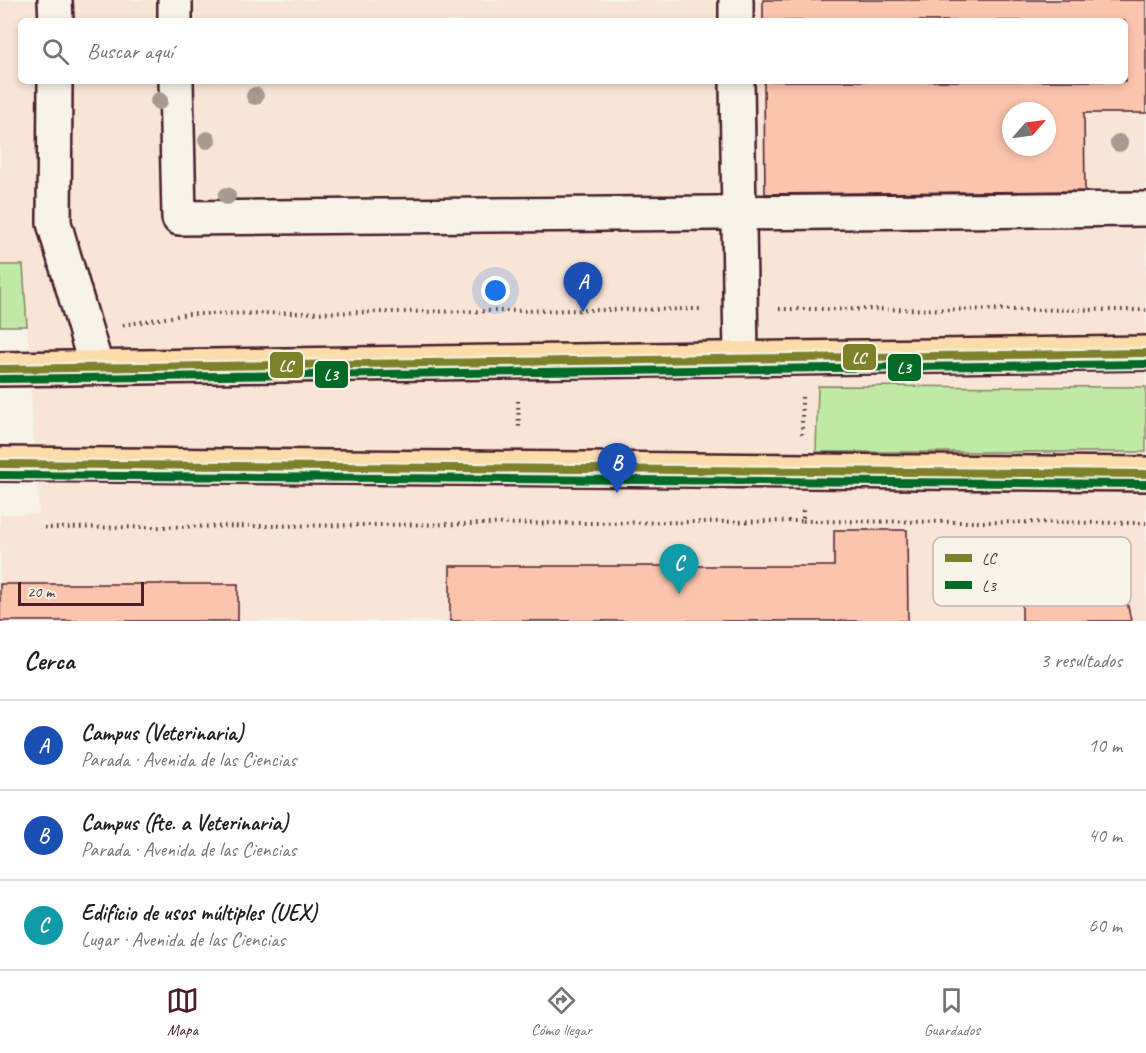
<!DOCTYPE html>
<html lang="es">
<head>
<meta charset="utf-8">
<style>
  body { margin:0; font-family:Caveat,sans-serif; background:#f2f2f2; color:#202124 }
  .compass { position:absolute; left:1002px; top:102px; width:54px; height:54px; border-radius:50%; background:#fff; box-shadow:0 3px 9px #0003; rotate:62deg }
  .scale { position:absolute; left:18px; bottom:15px; width:126px; box-sizing:border-box; padding-left:6px; border:3px solid #4a1f2b; border-top:0; font-size:16px; line-height:21px; white-space:nowrap; color:#4a1f2b; -webkit-text-stroke:4px #f7f3e8; paint-order:stroke }
  .you { position:absolute; left:496px; top:291px; width:21px; height:21px; margin:-15px; border:4px solid #fff; border-radius:50%; background:#1a73e8; box-shadow:0 0 0 9px #1a73e833 }
  .badge { display:grid; place-items:center; width:39px; height:39px; border-radius:50%; background:#4a1f2b; color:#fff; font-size:20px; font-weight:700 }
  .pin { position:absolute; translate:-50% -50px; filter:drop-shadow(0 2px 3px #0008) }
  .pin::after { content:''; position:absolute; top:32px; width:21px; height:18px; background:inherit; clip-path:polygon(0 0,100% 0,50% 100%) }
  .list { margin:0; padding:0; list-style:none }
  h2 { display:flex; justify-content:space-between; align-items:center; height:78px; margin:0; padding:0 24px; font-size:26px }
  h2 small { font-size:20px; font-weight:400; color:#757577 }
  .list li { display:grid; grid-template-columns:39px 1fr auto; gap:18px; align-items:center; box-sizing:border-box; height:90px; padding:0 24px; border-top:2px solid #e0e0e0 }
  .list b { display:block; font-size:22px; white-space:nowrap }
  .list p { margin:0; font-size:20px; white-space:nowrap; color:#757577 }
  .list em { font-size:20px; font-style:normal; color:#757577 }
  .icon { flex:none; width:33px; height:33px; fill:none; stroke:currentColor; stroke-width:2; stroke-linecap:round; stroke-linejoin:round }
  .map { position:relative; flex:none; width:1146px; height:621px; overflow:hidden }
  .search { position:absolute; background:#fff; box-shadow:0 3px 9px #0003; left:18px; right:18px; top:18px; height:66px; display:flex; align-items:center; gap:15px; box-sizing:border-box; padding:0 21px; border-radius:9px; color:#757577; font-size:22px }
  .sheet { height:348px; background:#fff }
  nav { display:flex; justify-content:space-around; align-items:center; box-sizing:border-box; height:84px; border-top:2px solid #e0e0e0; background:#fff; font-size:16px; color:#757577 }
  nav a { display:grid; justify-items:center; gap:3px }
  nav .on { color:#4a1f2b }
  .map>svg:first-child { display:block }
  .built { fill:#f8e5d6; fill-rule:evenodd }
  .green { fill:#c0e9a5; stroke:#858468; stroke-width:1.5 }
  .building { fill:#fac4ad; stroke:#4a1f2b; stroke-width:1.5; fill-rule:evenodd }
  .lines { fill:none; stroke-linecap:round; stroke-linejoin:round }
  .minor-casing { stroke:#4a1f2b; stroke-width:38 }
  .major-casing { stroke:#4a1f2b; stroke-width:38 }
  .path { stroke:#4a1f2b; stroke-width:4; stroke-dasharray:1.5 4.5; stroke-linecap:butt }
  .minor { stroke:#f7f3e8; stroke-width:33 }
  .major { stroke:#faddab; stroke-width:33 }
  .bus-1-casing { stroke:#f7f3e8; stroke-width:12 }
  .bus-2-casing { stroke:#f7f3e8; stroke-width:12 }
  .bus-1 { stroke:#7d812a; stroke-width:8 }
  .bus-2 { stroke:#016a25; stroke-width:8 }
  .tree { fill:#a89a91 }
  .key { fill:#f7f3e8; stroke:#c3b3af; stroke-width:1.5 }
  .key-label { font-size:16px; fill:#4a1f2b }
  .line-badge { stroke:#f7f3e8; stroke-width:2 }
  .badge-label { font-size:16px; text-anchor:middle; font-weight:bold; fill:#fff }
</style>
</head>
<body>
<div class="map">
<svg width="1146" height="621" viewBox="0 0 1146 621">
  <rect width="100%" height="100%" fill="#f7f3e8"/>
  <filter id="ink" filterUnits="userSpaceOnUse"><feTurbulence type="fractalNoise" baseFrequency=".0167" numOctaves="2"/><feDisplacementMap in="SourceGraphic" scale="12" xChannelSelector="R" yChannelSelector="G"/><feConvolveMatrix kernelMatrix="1 2 1 2 8 2 1 2 1" color-interpolation-filters="sRGB"/></filter>
  <g filter="url(#ink)">
    <path class="built" d="M0 0H1146V621H0V514H39L23 265H0ZM21 21H1125V81H21ZM1011 111H1047V147H1011Z"/>
    <g class="green">
      <polygon points="0,265 23,265 27,326 0,326"/>
      <polygon points="818,386 1146,387 1146,452 816,452"/>
    </g>
    <g class="building">
      <path d="M763 0H1146V113H1084L1085 191 765 194 764 81H1125V21H763ZM1011 111H1047V147H1011Z"/>
      <polygon points="834,530 907,530 908,621 450,621 450,566 834,566"/>
      <polygon points="1118,557 1131,621 1022,621 1022,560"/>
      <rect x="0" y="584" width="238" height="37"/>
    </g>
    <g class="lines">
      <g class="minor-casing">
        <g id="minor">
          <polyline points="55,0 56,21"/>
          <polyline points="175,0 175,21"/>
          <polyline points="736,0 736,21"/>
          <polyline points="55,81 54,223 96,366"/>
          <polyline points="176,81 179,218 1146,209"/>
          <polyline points="737,81 741,358"/>
        </g>
      </g>
      <g class="major-casing">
        <g id="major">
          <polyline points="0,369 1146,353"/>
          <polyline points="0,464 1146,474"/>
        </g>
      </g>
      <g class="path">
        <polyline points="779,309 1146,310"/>
        <polyline points="123,325 188,314 703,309"/>
        <polyline points="802,397 802,434"/>
        <polyline points="518,401 519,429"/>
        <polyline points="803,521 1146,523"/>
        <polyline points="44,528 803,521 803,508"/>
      </g>
      <use href="#minor" class="minor"/>
      <use href="#major" class="major"/>
      <g class="bus-1-casing">
        <g id="bus-1">
          <polyline points="0,369 1146,353"/>
          <polyline points="0,464 1146,474"/>
        </g>
      </g>
      <g class="bus-2-casing">
        <g id="bus-2">
          <polyline points="0,379 1146,364"/>
          <polyline points="0,475 1146,484"/>
        </g>
      </g>
      <use href="#bus-1" class="bus-1"/>
      <use href="#bus-2" class="bus-2"/>
    </g>
    <g class="tree">
      <circle cx="255" cy="96" r="9"/>
      <circle cx="159" cy="101" r="9"/>
      <circle cx="207" cy="140" r="9"/>
      <circle cx="1119" cy="143" r="9"/>
      <circle cx="227" cy="196" r="9"/>
    </g>
  </g>
  <rect x="933" y="537" width="198" height="69" rx="9" class="key"/>
  <rect x="945" y="554" width="27" height="8" fill="#7d812a"/>
  <rect x="945" y="581" width="27" height="8" fill="#016a25"/>
  <g class="key-label">
    <text x="982" y="564">LC</text>
    <text x="982" y="591">L3</text>
  </g>
  <g class="line-badge">
    <rect x="842" y="343" width="35" height="28" rx="6" fill="#7d812a"/>
    <rect x="269" y="351" width="35" height="28" rx="6" fill="#7d812a"/>
    <rect x="887" y="353" width="35" height="29" rx="6" fill="#016a25"/>
    <rect x="314" y="360" width="35" height="29" rx="6" fill="#016a25"/>
  </g>
  <g class="badge-label">
    <text x="859" y="363">LC</text>
    <text x="286" y="371">LC</text>
    <text x="904" y="373">L3</text>
    <text x="331" y="380">L3</text>
  </g>
</svg>
<svg class="compass" viewBox="-18 -18 36 36"><path d="M0-13l5 13h-10z" fill="#e53935"/><path d="M0 13l5-13h-10z" fill="#757577"/></svg>
<div class="scale">20 m</div>
<div class="you"></div>
<div class="pin badge" style="left:583px;top:312px;background:#1a4fb4">A</div>
<div class="pin badge" style="left:617px;top:493px;background:#1a4fb4">B</div>
<div class="pin badge" style="left:679px;top:594px;background:#0f9aa8">C</div>
<div class="search"><svg class="icon" aria-label="search" viewBox="0 0 24 24"><circle cx="10" cy="10" r="6"/><path d="M15 15l6 6"/></svg>Buscar aquí</div>
</div>
<section class="sheet">
<h2>Cerca<small>3 resultados</small></h2>
<ul class="list">
<li><span class="badge" style="background:#1a4fb4">A</span><div><b>Campus (Veterinaria)</b><p>Parada · Avenida de las Ciencias</p></div><em>10 m</em></li>
<li><span class="badge" style="background:#1a4fb4">B</span><div><b>Campus (fte. a Veterinaria)</b><p>Parada · Avenida de las Ciencias</p></div><em>40 m</em></li>
<li><span class="badge" style="background:#0f9aa8">C</span><div><b>Edificio de usos múltiples (UEX)</b><p>Lugar · Avenida de las Ciencias</p></div><em>60 m</em></li>
</ul>
</section>
<nav>
<a class="on"><svg class="icon" aria-label="map" viewBox="0 0 24 24"><path d="M3 6l6-2 6 2 6-2v14l-6 2-6-2-6 2zM9 4v14M15 6v14"/></svg>Mapa</a>
<a><svg class="icon" aria-label="directions" viewBox="0 0 24 24"><path d="M12 3l9 9-9 9-9-9zM9 14v-3h6M13 9l2 2-2 2"/></svg>Cómo llegar</a>
<a><svg class="icon" aria-label="saved" viewBox="0 0 24 24"><path d="M7 4h10v16l-5-4-5 4z"/></svg>Guardados</a>
</nav>
</body>
</html>
